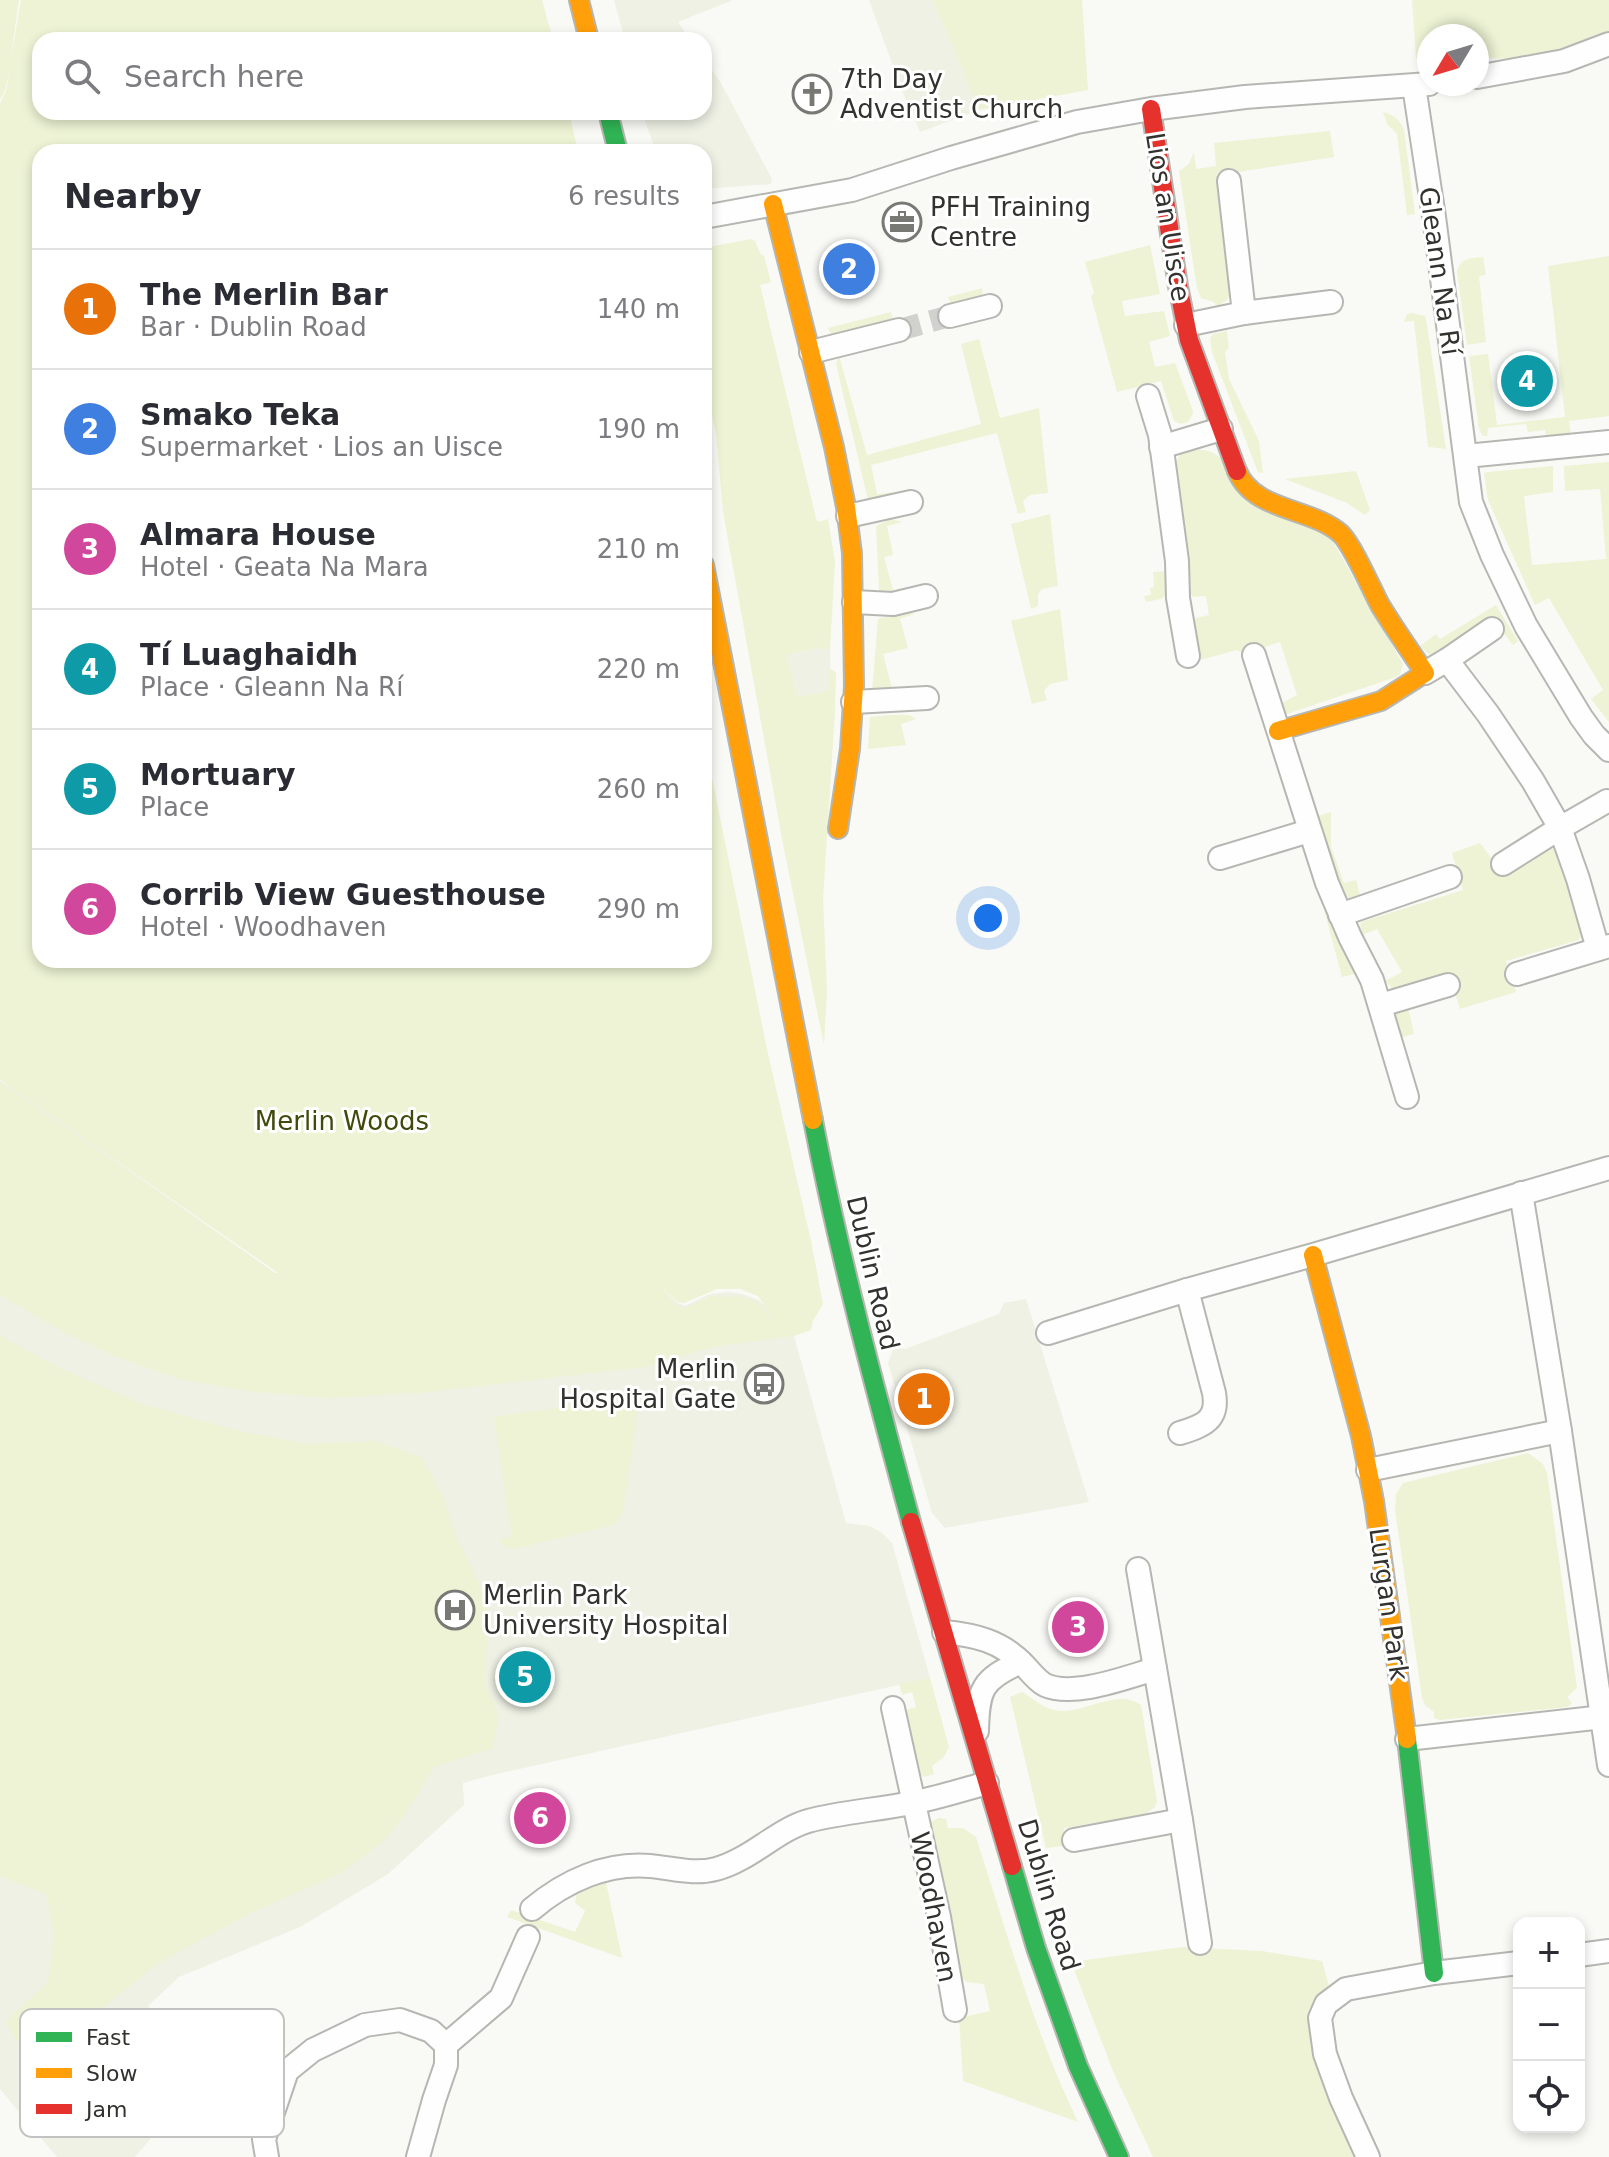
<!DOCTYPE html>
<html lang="en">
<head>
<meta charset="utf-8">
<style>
  body { margin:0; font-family:"DejaVu Sans",sans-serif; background:#f2f2f3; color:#2b2b33 }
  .controls { position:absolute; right:24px; bottom:24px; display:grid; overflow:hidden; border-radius:16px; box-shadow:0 4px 12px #0003 }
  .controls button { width:72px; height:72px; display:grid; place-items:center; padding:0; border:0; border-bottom:2px solid #e1e1e2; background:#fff; color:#2b2b33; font:40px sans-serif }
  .compass { position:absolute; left:1417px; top:24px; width:72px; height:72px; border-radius:50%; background:#fff; box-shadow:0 4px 12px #0003; rotate:232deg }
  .you { position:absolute; left:988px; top:918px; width:28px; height:28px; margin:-20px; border:6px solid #fff; border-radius:50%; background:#1a73e8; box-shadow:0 0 0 12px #1a73e833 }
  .badge { display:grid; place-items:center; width:52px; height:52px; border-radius:50%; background:#2563eb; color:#fff; font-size:26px; font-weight:700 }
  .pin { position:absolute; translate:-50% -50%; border:4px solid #fff; box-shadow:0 2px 8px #0006 }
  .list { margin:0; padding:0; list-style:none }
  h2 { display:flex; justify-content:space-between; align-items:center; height:104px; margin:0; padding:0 32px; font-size:34px }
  h2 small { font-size:26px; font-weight:400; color:#7c7c81 }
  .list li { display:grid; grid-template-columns:52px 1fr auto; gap:24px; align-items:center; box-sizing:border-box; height:120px; padding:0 32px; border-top:2px solid #e1e1e2 }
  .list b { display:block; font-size:30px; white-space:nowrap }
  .list p { margin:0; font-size:26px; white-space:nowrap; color:#7c7c81 }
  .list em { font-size:26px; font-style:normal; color:#7c7c81 }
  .icon { flex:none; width:44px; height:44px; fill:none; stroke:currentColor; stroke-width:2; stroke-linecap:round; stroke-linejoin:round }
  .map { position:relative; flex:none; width:1609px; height:2157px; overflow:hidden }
  .search { position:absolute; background:#fff; box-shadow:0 4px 12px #0003; left:32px; top:32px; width:680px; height:88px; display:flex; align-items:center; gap:20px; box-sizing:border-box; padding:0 28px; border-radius:24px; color:#7c7c81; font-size:30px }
  .panel { position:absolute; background:#fff; box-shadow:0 4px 12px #0003; left:32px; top:144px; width:680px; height:824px; border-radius:24px }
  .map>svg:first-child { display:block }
  .built { fill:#eef1e4 }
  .green { fill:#edf3d4; fill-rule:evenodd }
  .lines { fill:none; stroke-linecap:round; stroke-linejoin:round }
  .street-tunnel { stroke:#d1d2cd; stroke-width:22; stroke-dasharray:22 11; stroke-linecap:butt }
  .street-casing { stroke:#b6b7b3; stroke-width:26 }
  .fast-casing { stroke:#b6b7b3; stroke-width:22 }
  .slow-casing { stroke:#b6b7b3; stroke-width:22 }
  .jam-casing { stroke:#b6b7b3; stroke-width:22 }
  .street { stroke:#fefefe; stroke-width:22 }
  .fast { stroke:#30b455; stroke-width:18 }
  .slow { stroke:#ff9f0a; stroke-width:18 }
  .jam { stroke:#e5322d; stroke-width:18 }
  .labels { text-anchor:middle; stroke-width:6; stroke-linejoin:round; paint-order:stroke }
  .poi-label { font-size:26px; fill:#32332f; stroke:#fff; text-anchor:start }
  .street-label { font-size:26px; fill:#32332f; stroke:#fff }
  .park-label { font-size:26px; fill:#41490b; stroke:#fff }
  .key { fill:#fff; stroke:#c2c2c1; stroke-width:2 }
  .key-label { font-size:22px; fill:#32332f }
</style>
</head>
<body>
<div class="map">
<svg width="1609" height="2157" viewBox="0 0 1609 2157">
  <rect width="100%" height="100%" fill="#f9faf5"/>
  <g class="built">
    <polygon points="614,0 733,0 678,22 690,40 625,40"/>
    <polygon points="869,0 933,0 979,110 920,132 901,88"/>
    <polygon points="704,59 721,83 772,179 771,184 704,189 704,152 656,152 642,112 704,112"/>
    <polygon points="816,648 830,650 831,690 798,697 787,655"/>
    <polygon points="0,1081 20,1093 275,1273 309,1282 345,1286 392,1276 422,1266 446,1273 495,1255 577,1196 601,1197 624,1209 635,1226 645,1249 646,1263 659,1284 676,1302 685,1306 710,1294 729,1292 742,1294 759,1300 794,1336 846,1523 870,1526 882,1533 892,1543 930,1678 492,1775 463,1783 464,1805 388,1874 300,1927 179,1977 149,2005 159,2071 152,2137 135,2157 57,2157 0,2089"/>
    <polygon points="1026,1299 1089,1502 945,1528 932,1513 888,1363 894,1346 905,1349 999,1314 1004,1303"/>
  </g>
  <g class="green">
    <path d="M0 0H19L10 63 21 0H542L553 40H40V112H569L578 152H40V960H704V738L767 1049 811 1241 823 1304 813 1321 811 1330 794 1336 712 1347 646 1367 419 1393 331 1398 246 1391 179 1379 112 1355 65 1333 0 1295V1082L275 1273H278L0 1080V104L6 91 10 70 5 90 0 100ZM660 1285 677 1302 684 1303 717 1289H740L758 1296 776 1324 758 1302 743 1297 711 1296 684 1309 674 1303Z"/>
    <polygon points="933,0 1082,0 1088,90 979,110"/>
    <polygon points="1412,0 1609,0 1609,31 1592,38 1526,59 1477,58 1477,36 1429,36 1429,58 1416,58"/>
    <path d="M1383 112C1393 114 1400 120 1404 130L1415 214 1407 215 1397 134 1387 124Z"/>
    <polygon points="1330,131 1334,157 1219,175 1232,291 1227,300 1218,307 1214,302 1201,298 1197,288 1179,171 1189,164 1194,152 1196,169 1216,166 1214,143"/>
    <polygon points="751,239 755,241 760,253 764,256 771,282 760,285 816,518 818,522 828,519 835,562 830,650 816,648 787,655 798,697 830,690 830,669 836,672 835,711 823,898 827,992 824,1045 783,844 723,512 716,434 704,377 704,248"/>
    <path d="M1150 245 1160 294 1122 301 1125 316 1164 311 1170 336 1149 342 1155 367 1175 363 1193 411C1191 422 1184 427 1174 421L1161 381 1117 392 1091 296 1094 293 1085 262Z"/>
    <polygon points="1609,256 1609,416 1569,421 1571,436 1546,439 1545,430 1528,432 1526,424 1488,428 1487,436 1483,436 1479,429 1469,356 1488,354 1497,425 1565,417 1548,266"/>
    <path d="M1483 257 1486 275 1479 276 1486 342 1467 345 1457 272C1460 258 1471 258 1483 257Z"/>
    <polygon points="982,288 983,296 951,304 948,297"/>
    <polygon points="891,312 893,321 832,336 828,328"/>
    <polygon points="1411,313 1425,316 1426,319 1446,449 1428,447 1414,321 1404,322 1407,314"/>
    <polygon points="1227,331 1229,348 1225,352 1229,379 1259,441 1263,473 1258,472 1256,467 1212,352 1210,338 1213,334"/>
    <path d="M979 339 1000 418 1039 408 1048 493 1030 495 1023 501 1026 512 1018 514 997 433 871 465 877 494 896 492C888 502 880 500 868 500L836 364 839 356 867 455 981 424 961 344Z"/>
    <polygon points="1194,449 1209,451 1215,454 1332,540 1403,664 1400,674 1396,677 1287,714 1283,712 1280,704 1297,695 1280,642 1244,654 1237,650 1200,660 1192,626 1196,618 1209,615 1206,596 1193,597 1187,592 1187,552 1172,469 1180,455"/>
    <polygon points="1609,462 1609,722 1591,699 1603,690 1549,598 1535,605 1488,500 1484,473 1488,472 1553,466 1553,492 1524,496 1532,565 1606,559 1600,489 1565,491 1564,466"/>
    <polygon points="1356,471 1370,510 1365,515 1347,503 1285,479"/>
    <polygon points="1050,514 1058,586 1042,589 1038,594 1038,606 1031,609 1011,524"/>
    <path d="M891 519 902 522 887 526 893 555 884 557 893 590 909 587C902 595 887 596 879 590L876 526Z"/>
    <polygon points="1169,571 1166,595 1161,599 1146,602 1144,596 1151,595 1150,588 1154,587 1153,572"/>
    <polygon points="1496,605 1518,641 1513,645 1490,616 1434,655 1428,654 1420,646 1436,634 1440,639"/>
    <polygon points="1060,609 1068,680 1050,684 1044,691 1047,700 1032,704 1011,621"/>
    <polygon points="904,611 914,614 900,619 908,648 883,654 892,688 908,686 900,692 872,691 878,619"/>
    <path d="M890 715C899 715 910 713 916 719L901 724 906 745 868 749 870 717Z"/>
    <polygon points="1331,812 1331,847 1344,883 1356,880 1360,895 1350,899 1344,894 1315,817"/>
    <polygon points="1480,843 1503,874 1548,847 1557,850 1582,931 1579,940 1506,961 1516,992 1460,1009 1449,974 1393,989 1385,981 1402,972 1377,929 1362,935 1360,930 1361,922 1463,890 1452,853"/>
    <polygon points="1322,902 1340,942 1358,973 1342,977"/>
    <polygon points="1405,1009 1409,1011 1414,1034 1399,1038 1395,1022 1395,1014"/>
    <polygon points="0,1335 58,1367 142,1404 236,1430 307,1444 376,1441 422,1457 443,1496 456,1536 476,1576 492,1618 487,1641 485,1683 499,1716 493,1748 434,1767 410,1807 384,1841 341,1873 251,1913 157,1964 34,2064 5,2022 48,1982 54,1935 47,1895 0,1876"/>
    <path d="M630 1399 637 1412 636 1424 623 1513 619 1521 613 1525 518 1548C509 1549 504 1547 498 1539L512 1537 494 1421 497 1416Z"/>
    <polygon points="1528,1453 1543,1464 1547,1473 1577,1688 1567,1697 1572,1703 1567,1707 1440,1720 1434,1718 1434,1712 1425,1705 1422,1698 1395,1510 1396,1494 1403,1483"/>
    <polygon points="930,1678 949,1747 944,1757 932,1766 934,1774 924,1777 921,1775 906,1710 916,1707 912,1692 902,1695 899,1684"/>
    <path d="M1022 1692C1036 1700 1044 1710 1061 1711 1087 1712 1118 1688 1141 1705L1157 1801 1155 1807 1144 1815 1064 1828V1846L1046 1848 1010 1697Z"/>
    <path d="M939 1818 946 1819 948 1828H963L976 1837C1007 1933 1034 2031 1078 2122L963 2081 959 2018 990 2011 984 1984 967 1982 958 1975 928 1823Z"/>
    <polygon points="606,1882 622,1958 507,1917 511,1910 575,1932 585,1911 575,1903 577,1893 586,1887"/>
    <path d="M1182 1947 1262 1951 1322 1961 1329 1986C1282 2016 1341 2119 1357 2157H1153L1113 2071 1071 1962Z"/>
  </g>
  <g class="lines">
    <polyline class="street-tunnel" points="899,330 950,316"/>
    <g class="street-casing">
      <g id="street">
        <polyline points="1477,77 1564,61 1609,44"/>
        <polyline points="1414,86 1434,217 1471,502 1492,555 1526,626 1581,717 1594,735 1609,750"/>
        <polyline points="1229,181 1244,313"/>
        <polyline points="704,217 852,190 951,158 1077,122 1151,109 1245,97 1429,84"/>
        <polyline points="950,316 990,306"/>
        <polyline points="1186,325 1244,313 1331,302"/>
        <polyline points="811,352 899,330"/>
        <polyline points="1148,396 1160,435 1177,561 1178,598 1188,656"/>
        <polyline points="1161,447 1221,429"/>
        <polyline points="1466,456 1609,442"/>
        <polyline points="848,516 911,502"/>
        <polyline points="854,602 893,604 926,596"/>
        <polyline points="1254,655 1327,883 1350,937 1372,980 1407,1097"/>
        <polyline points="1447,660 1492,629"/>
        <polyline points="1425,673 1447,660 1488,714 1533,781 1560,828 1578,879 1598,949"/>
        <polyline points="853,702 927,698"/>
        <polyline points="1220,858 1309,831"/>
        <polyline points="1503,864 1560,828 1607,801"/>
        <polyline points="1340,915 1450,877"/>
        <polyline points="1517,974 1609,946"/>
        <polyline points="1381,1005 1448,985"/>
        <polyline points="1521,1193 1560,1431 1609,1765"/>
        <polyline points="1048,1333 1187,1290 1313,1255 1609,1168"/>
        <path d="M1180 1433C1203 1426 1219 1420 1214 1393L1187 1290"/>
        <polyline points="1368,1470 1560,1431"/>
        <polyline points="1138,1569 1181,1820 1200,1943"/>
        <path d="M944 1632C975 1635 1001 1641 1023 1664 1030 1671 1036 1680 1045 1685 1073 1698 1127 1677 1155 1669"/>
        <polyline points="893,1708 939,1917 955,2010"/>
        <path d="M977 1731C978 1689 982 1679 1021 1662"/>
        <polyline points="1407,1739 1603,1717"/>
        <polyline points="1074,1840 1181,1820"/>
        <path d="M532 1909C565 1881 607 1862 650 1866 672 1868 694 1875 716 1869 750 1860 777 1830 808 1821 841 1812 877 1810 911 1803 937 1798 962 1790 987 1783"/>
        <polyline points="1579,1955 1609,1951"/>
        <polyline points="446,2045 501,1998 528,1937"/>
        <polyline points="267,2157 264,2139 287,2071 313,2050 365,2025 400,2020 431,2031 446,2045 446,2065 434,2100 418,2157"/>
        <polyline points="1368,2157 1341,2098 1325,2054 1320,2018 1326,2004 1346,1989 1434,1973 1519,1963"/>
      </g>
    </g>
    <g class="fast-casing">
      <g id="fast">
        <polyline points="608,112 618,152"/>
        <path d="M813 1120C839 1255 875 1389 911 1522"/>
        <polyline points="1407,1739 1434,1973"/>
        <polyline points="1012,1866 1036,1948 1078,2066 1119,2157"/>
      </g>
    </g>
    <g class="slow-casing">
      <g id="slow">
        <polyline points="579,0 589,40"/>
        <polyline points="773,204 834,447 846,507 852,553 854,686 850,749 838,829"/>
        <path d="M1237 471C1254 512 1311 507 1341 534 1353 546 1371 588 1380 605 1394 628 1410 651 1425 673L1381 701 1278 731"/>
        <polyline points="704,565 813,1120"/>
        <polyline points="1313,1255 1361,1436 1374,1501 1407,1739"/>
      </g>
    </g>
    <g class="jam-casing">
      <g id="jam">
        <polyline points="1151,109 1178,286 1189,340 1237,471"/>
        <polyline points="911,1522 1012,1866"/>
      </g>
    </g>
    <use href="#street" class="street"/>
    <use href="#fast" class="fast"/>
    <use href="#slow" class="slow"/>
    <use href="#jam" class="jam"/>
  </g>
  <defs>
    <g id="church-ring" transform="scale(2)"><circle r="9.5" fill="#fff" stroke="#787974" stroke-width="1.5"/><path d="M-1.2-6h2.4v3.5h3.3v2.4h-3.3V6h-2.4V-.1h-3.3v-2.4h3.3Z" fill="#787974"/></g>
    <g id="office-ring" transform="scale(2)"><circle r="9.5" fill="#fff" stroke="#787974" stroke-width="1.5"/><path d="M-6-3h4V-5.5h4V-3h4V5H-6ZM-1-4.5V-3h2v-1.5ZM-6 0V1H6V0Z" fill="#787974"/></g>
    <g id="bus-ring" transform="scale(2)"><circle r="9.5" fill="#fff" stroke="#787974" stroke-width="1.5"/><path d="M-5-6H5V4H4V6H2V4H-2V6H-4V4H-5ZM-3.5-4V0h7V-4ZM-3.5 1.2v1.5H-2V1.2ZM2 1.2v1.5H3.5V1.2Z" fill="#787974"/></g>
    <g id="hospital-ring" transform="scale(2)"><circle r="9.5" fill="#fff" stroke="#787974" stroke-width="1.5"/><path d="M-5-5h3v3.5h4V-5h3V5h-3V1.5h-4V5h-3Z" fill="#787974"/></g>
  </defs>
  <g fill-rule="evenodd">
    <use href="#church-ring" x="812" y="94"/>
    <use href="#office-ring" x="902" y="222"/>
    <use href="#bus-ring" x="764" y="1384"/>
    <use href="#hospital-ring" x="455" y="1610"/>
  </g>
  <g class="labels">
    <g class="poi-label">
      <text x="840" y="88">7th Day<tspan x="840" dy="30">Adventist Church</tspan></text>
      <text x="930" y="216">PFH Training<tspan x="930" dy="30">Centre</tspan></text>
      <text x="736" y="1378" text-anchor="end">Merlin<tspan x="736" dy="30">Hospital Gate</tspan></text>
      <text x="483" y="1604">Merlin Park<tspan x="483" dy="30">University Hospital</tspan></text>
    </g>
    <g class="street-label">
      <text transform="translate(1168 217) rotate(81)" y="9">Lios an Uisce</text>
      <text transform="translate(1440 271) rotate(82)" y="9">Gleann Na Rí</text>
      <text transform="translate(873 1273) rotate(77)" y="9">Dublin Road</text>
      <text transform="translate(1389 1604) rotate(82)" y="9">Lurgan Park</text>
      <text transform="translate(1049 1895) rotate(73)" y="9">Dublin Road</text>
      <text transform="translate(934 1907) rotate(79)" y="9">Woodhaven</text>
    </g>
    <g class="park-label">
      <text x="342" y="1130">Merlin Woods</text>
    </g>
  </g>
  <rect x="20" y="2009" width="264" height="128" rx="12" class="key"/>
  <rect x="36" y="2032" width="36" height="10" fill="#30b455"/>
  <rect x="36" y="2068" width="36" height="10" fill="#ff9f0a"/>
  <rect x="36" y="2104" width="36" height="10" fill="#e5322d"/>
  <g class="key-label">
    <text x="86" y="2045">Fast</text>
    <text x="86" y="2081">Slow</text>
    <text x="86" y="2117">Jam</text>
  </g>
</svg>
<div class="controls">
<button>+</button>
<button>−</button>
<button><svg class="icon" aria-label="locate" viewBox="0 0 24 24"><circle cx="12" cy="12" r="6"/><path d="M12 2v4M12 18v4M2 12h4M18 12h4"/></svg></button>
</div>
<svg class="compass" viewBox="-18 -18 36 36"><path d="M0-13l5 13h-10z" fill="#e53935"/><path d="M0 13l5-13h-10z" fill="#7c7c81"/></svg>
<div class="you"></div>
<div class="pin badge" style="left:924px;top:1399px;background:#e8710a">1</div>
<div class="pin badge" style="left:849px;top:269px;background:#3f7fe0">2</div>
<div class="pin badge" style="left:1078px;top:1627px;background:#d1479c">3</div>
<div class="pin badge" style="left:1527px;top:381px;background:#0f9aa8">4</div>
<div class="pin badge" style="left:525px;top:1677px;background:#0f9aa8">5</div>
<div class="pin badge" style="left:540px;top:1818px;background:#d1479c">6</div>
<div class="search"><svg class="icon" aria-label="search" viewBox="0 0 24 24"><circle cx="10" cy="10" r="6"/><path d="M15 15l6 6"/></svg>Search here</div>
<section class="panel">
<h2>Nearby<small>6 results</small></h2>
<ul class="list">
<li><span class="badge" style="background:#e8710a">1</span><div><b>The Merlin Bar</b><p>Bar · Dublin Road</p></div><em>140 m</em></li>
<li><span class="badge" style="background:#3f7fe0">2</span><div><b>Smako Teka</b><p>Supermarket · Lios an Uisce</p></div><em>190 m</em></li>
<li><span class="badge" style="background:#d1479c">3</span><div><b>Almara House</b><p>Hotel · Geata Na Mara</p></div><em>210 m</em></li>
<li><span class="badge" style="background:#0f9aa8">4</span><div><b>Tí Luaghaidh</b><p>Place · Gleann Na Rí</p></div><em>220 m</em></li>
<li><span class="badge" style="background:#0f9aa8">5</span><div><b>Mortuary</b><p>Place</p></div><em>260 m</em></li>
<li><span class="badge" style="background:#d1479c">6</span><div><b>Corrib View Guesthouse</b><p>Hotel · Woodhaven</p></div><em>290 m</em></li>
</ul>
</section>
</div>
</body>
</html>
